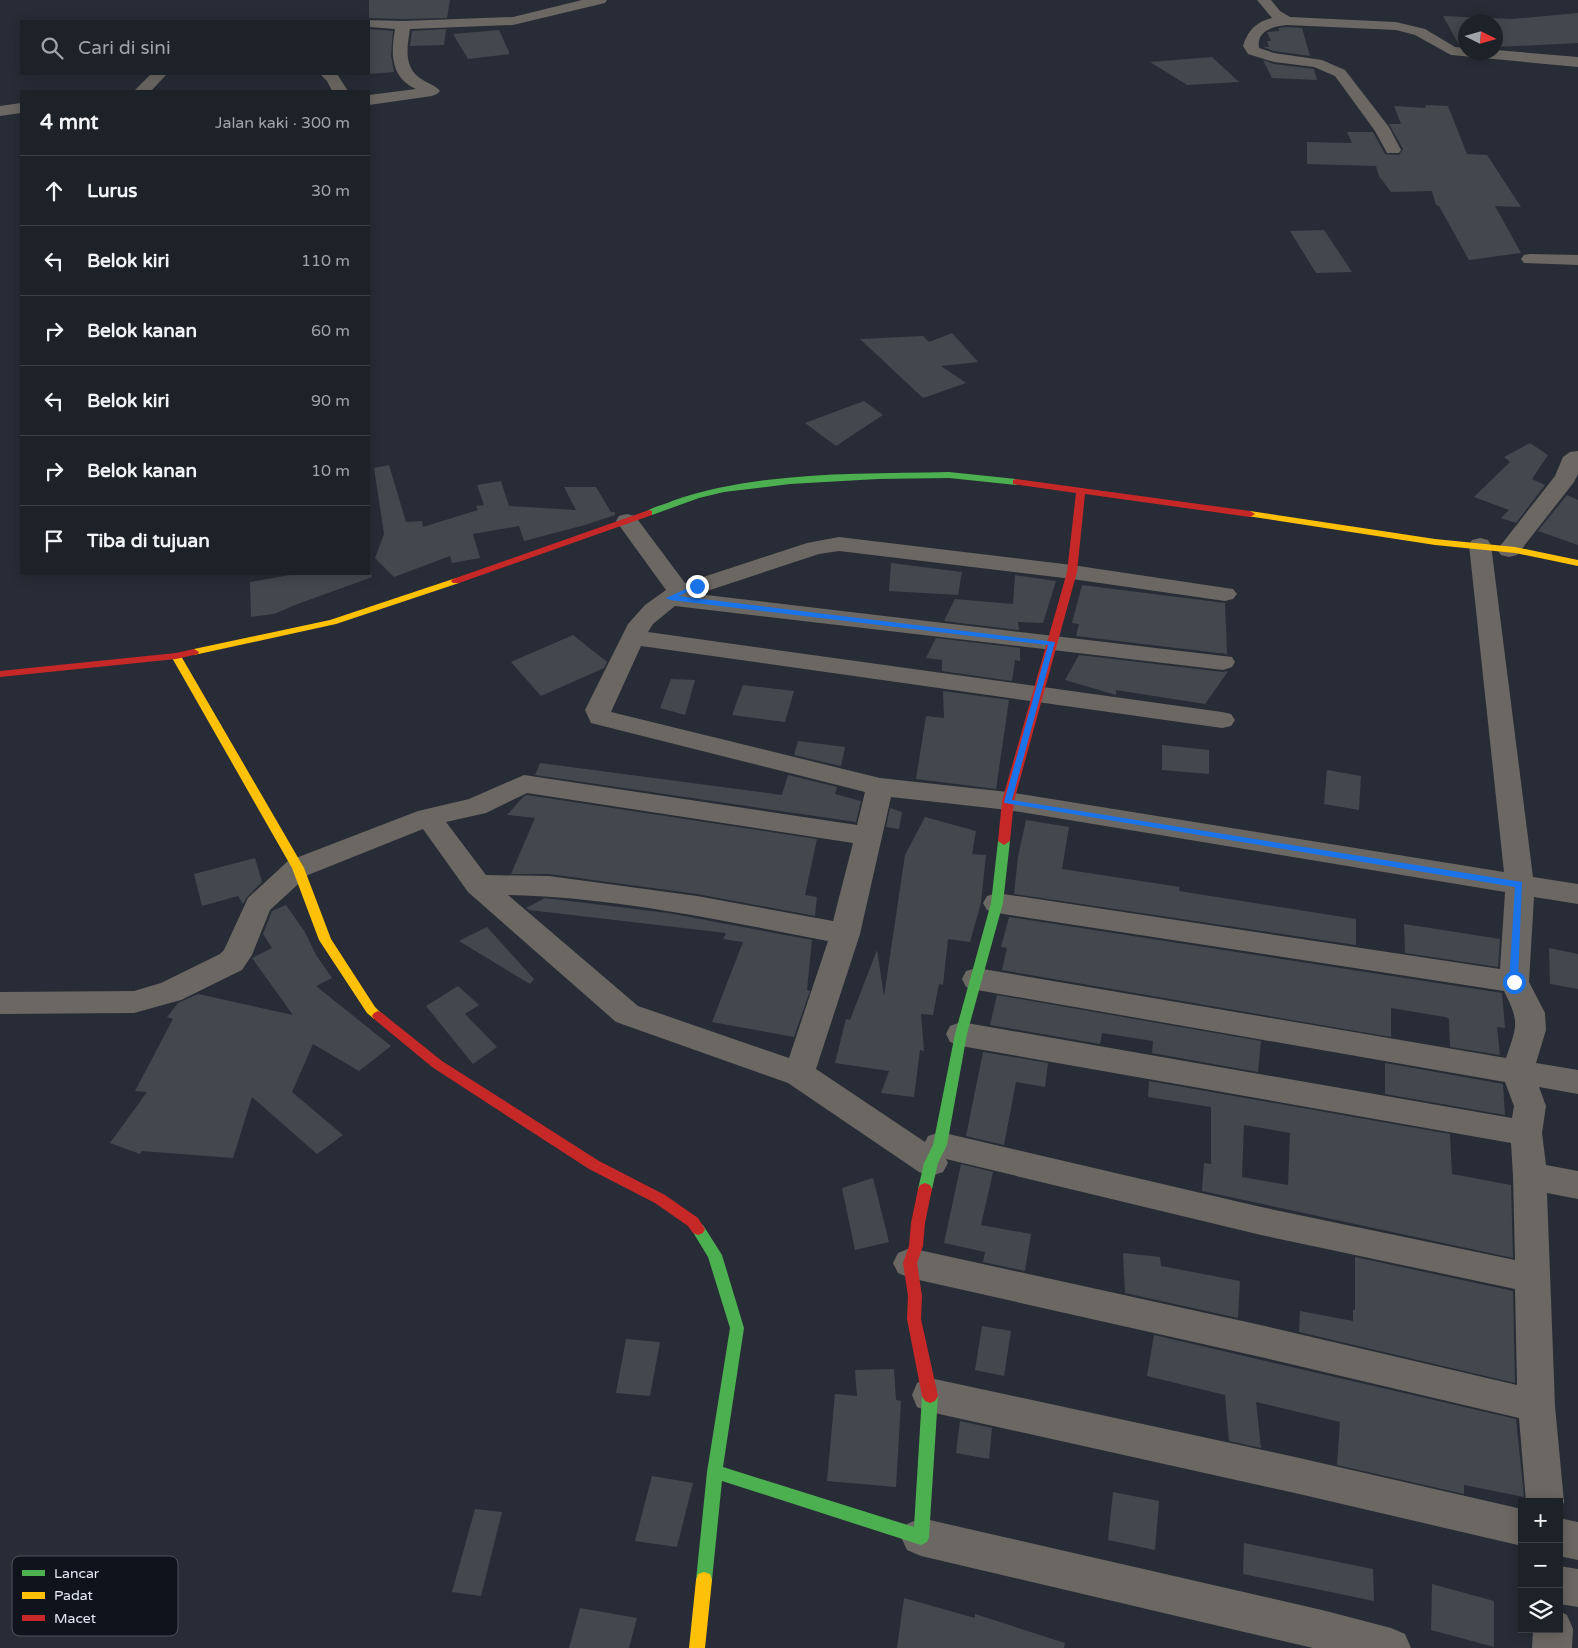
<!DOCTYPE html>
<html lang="id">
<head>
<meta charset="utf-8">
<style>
  body { margin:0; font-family:"Varela Round",sans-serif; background:#252930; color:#f1f3f6 }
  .controls { position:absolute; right:15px; bottom:15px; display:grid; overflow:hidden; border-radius:0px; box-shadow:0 2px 12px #0003 }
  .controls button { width:45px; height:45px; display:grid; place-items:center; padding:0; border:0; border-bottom:1px solid #3b3e45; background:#1d2128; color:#f1f3f6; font:25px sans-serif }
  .compass { position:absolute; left:1458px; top:15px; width:45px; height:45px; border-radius:50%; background:#1d2128; box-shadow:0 2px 12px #0003; rotate:95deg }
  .stop { position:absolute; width:15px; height:15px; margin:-11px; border:4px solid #1a73e8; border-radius:50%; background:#fff }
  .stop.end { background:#1a73e8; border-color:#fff; box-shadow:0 1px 5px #0008 }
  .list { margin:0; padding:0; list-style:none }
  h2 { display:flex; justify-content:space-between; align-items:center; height:65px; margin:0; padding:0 20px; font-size:21px }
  h2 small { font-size:16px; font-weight:400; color:#a0a3a8 }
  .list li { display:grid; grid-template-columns:32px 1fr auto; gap:15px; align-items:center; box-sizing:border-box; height:70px; padding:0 20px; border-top:1px solid #3b3e45 }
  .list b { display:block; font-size:19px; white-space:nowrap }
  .list em { font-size:16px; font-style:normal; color:#a0a3a8 }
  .icon { flex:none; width:28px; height:28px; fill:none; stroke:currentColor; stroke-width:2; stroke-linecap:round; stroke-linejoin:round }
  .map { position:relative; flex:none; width:1578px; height:1648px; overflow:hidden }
  .search { position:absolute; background:#1d2128; box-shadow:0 2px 12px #0003; left:20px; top:20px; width:350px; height:55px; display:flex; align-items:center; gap:12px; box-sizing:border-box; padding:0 18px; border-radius:0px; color:#a0a3a8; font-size:19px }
  .panel { position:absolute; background:#1d2128; box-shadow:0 2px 12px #0003; left:20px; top:90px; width:350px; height:485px; border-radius:0px }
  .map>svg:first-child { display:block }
  .building { fill:#45474f; fill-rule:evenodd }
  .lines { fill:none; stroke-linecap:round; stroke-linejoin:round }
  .street { fill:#6b6762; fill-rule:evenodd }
  .fast { fill:#4caf50; fill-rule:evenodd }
  .slow { fill:#ffc107; fill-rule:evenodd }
  .jam { fill:#c62828; fill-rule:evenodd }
  .route { fill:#1a73e8 }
  .key { fill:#0f131b; stroke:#4f545d; stroke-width:1 }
  .key-label { font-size:14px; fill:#e5ecf8 }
</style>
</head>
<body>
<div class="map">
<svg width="1578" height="1648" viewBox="0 0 1578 1648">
  <rect width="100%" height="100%" fill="#272c36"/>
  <g class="building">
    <polygon points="369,0 450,0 447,18 403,19 369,18"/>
    <polygon points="1578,13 1578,43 1496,47 1496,22 1466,22 1466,46 1459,45 1443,16 1512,19"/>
    <polygon points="1287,27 1302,28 1310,56 1274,51 1263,47 1269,47 1267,41 1271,41 1267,32 1279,31 1279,28"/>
    <polygon points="369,29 393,31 391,55 394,72 369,74"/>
    <polygon points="446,29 444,45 410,46 412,31"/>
    <polygon points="499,30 510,54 468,59 453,34"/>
    <polygon points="1212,57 1239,82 1187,85 1150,62"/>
    <polygon points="1263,60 1274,64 1314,69 1317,80 1272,78"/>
    <polygon points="1426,105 1448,106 1467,154 1487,155 1521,207 1495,206 1521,253 1469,260 1439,206 1436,205 1432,191 1391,192 1379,176 1376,166 1307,164 1307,142 1352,143 1347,132 1373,132 1385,154 1399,155 1403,149 1389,124 1401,124 1394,106 1425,108"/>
    <polygon points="1324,230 1352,272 1316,273 1290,231"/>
    <polygon points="952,333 978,362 941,366 966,383 923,398 860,339 923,336 929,342"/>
    <polygon points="864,401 883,415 836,446 805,423"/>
    <polygon points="1530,443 1548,455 1532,479 1545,485 1516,523 1501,518 1509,510 1474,497 1510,462 1504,457"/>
    <polygon points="389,465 406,522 422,521 423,527 478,510 476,506 484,505 477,485 501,481 509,506 576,510 564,487 596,487 611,512 615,512 615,515 585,525 524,541 519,526 473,534 480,558 452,563 450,556 394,577 375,558 384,534 374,468"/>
    <polygon points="1567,495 1578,500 1578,545 1538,531"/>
    <polygon points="891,563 962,572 958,595 889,591"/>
    <polygon points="296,574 371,574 372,577 295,605 274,614 251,617 250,582"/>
    <polygon points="1015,575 1056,581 1043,623 1018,622 1019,630 944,621 955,599 1013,604"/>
    <polygon points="1082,585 1225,603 1227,654 1076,636 1079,624 1072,623"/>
    <polygon points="573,635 607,662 604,668 541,696 511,662"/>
    <polygon points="936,638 1020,648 1020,661 1015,660 1012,681 942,671 942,660 926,658"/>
    <polygon points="1079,655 1223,672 1227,671 1227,673 1205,704 1116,690 1116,695 1065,680"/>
    <polygon points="671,679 695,680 685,715 660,708"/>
    <polygon points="743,685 794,691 785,722 732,715"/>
    <polygon points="943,691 1009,700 996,789 916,779 926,716 944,718"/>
    <polygon points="798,741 845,747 841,766 794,755"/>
    <polygon points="1162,745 1209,750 1209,774 1162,770"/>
    <polygon points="540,763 782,795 788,775 837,787 835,794 861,801 856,822 535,775"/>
    <polygon points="1327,770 1361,776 1359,810 1324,804"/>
    <polygon points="527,795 817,839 805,895 817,897 815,916 697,894 549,874 511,874 535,818 507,815 523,797"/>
    <polygon points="890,808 902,812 899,829 886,827"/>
    <polygon points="925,817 976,831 972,854 986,855 981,903 970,942 948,939 943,985 939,984 933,1015 921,1014 924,1051 920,1050 914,1097 881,1093 889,1071 835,1063 846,1019 850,1020 877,950 884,996 905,855"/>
    <polygon points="1026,820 1069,827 1062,869 1180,887 1179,891 1356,919 1356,945 1014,894 1018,857"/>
    <polygon points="255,858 262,882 247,897 243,904 238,896 202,906 194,874"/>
    <polygon points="545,898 668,913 812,940 807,990 810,991 794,1037 712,1022 743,942 723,939 726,933 529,910 526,908"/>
    <polygon points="286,905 305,932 316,955 332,978 316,986 391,1046 359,1071 313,1044 292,1092 343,1135 317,1154 252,1097 233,1158 142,1151 140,1154 110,1143 147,1092 135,1091 173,1019 167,1017 178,1003 198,994 293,1015 252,958 272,948 263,934 272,911"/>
    <polygon points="1009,917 1502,993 1505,1028 1497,1027 1500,1055 1450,1047 1449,1019 1445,1017 1391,1008 1391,1037 1002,970 1007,948 1001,947"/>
    <polygon points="1404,924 1500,939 1498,967 1405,953"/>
    <polygon points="487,927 534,979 530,984 459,941"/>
    <polygon points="1549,948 1578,954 1578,989 1550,984"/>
    <polygon points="458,986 479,1005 465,1014 497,1047 473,1064 426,1006"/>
    <polygon points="997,995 1261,1041 1258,1072 1152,1053 1153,1041 1102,1033 1100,1044 990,1025"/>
    <polygon points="983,1052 1048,1063 1045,1087 1016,1082 1004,1145 966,1136"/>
    <polygon points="1385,1063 1503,1084 1505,1115 1385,1094"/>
    <path d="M1149 1081 1450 1134 1452 1174 1511 1185 1513 1258 1202 1191 1204 1163 1211 1164V1107L1148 1097ZM1244 1125 1290 1133 1288 1185 1242 1177Z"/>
    <polygon points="961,1164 993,1172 981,1225 1031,1234 1025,1271 983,1262 985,1252 944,1243"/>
    <polygon points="873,1178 889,1242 855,1250 842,1188"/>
    <polygon points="1123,1253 1160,1257 1161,1266 1240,1281 1238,1318 1125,1293"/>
    <polygon points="1355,1257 1513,1291 1515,1383 1299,1332 1300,1311 1353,1321 1353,1310 1355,1310"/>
    <polygon points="982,1326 1011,1331 1004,1376 975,1370"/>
    <polygon points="1154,1335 1516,1419 1524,1497 1464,1485 1464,1494 1337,1465 1340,1422 1256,1402 1261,1448 1229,1441 1225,1395 1147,1376"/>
    <polygon points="626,1339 660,1342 650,1396 616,1393"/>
    <polygon points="894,1369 896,1400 901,1401 896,1487 827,1481 835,1394 857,1396 855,1370"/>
    <polygon points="960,1421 992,1428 989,1459 956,1453"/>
    <polygon points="652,1476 693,1483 677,1547 635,1541"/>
    <polygon points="1113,1492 1159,1501 1155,1550 1108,1540"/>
    <polygon points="475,1509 502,1512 481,1596 452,1592"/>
    <polygon points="1244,1543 1373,1569 1374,1601 1243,1574"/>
    <polygon points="1432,1584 1494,1601 1494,1647 1431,1630"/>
    <polygon points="904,1598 975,1618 975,1614 1065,1643 1064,1648 897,1648"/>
    <polygon points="580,1608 637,1618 629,1648 569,1648"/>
  </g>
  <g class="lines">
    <g class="street">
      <path d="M582 0H607L605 3 513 25 410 29C407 48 403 69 423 80 429 84 435 85 440 91L437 94 432 96 369 105V95L416 89C390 77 391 53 395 29L369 27V21H363L364 20 403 21 513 17Z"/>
      <path d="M1257 0H1271L1280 11 1290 17 1396 22 1425 29 1455 47 1466 48V52H1496V50L1578 57V67L1451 55 1415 35 1396 30 1287 25C1273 26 1256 31 1259 48L1274 53 1322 60 1345 70 1389 127 1401 150 1399 153H1387L1375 131 1335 76 1314 67 1274 62 1248 54 1243 46C1248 30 1256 22 1272 18Z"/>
      <polygon points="151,74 167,74 151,91 134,91"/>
      <polygon points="320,74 337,74 348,91 332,91 327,81"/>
      <polygon points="21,103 21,113 0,116 0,106"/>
      <polygon points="1530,254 1578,255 1578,265 1524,263 1521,259 1524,255"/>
      <polygon points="1578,451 1578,474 1574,482 1517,555 1509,557 1501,555 1497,550 1555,476 1563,457 1570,452"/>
      <path d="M627 514 635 516 685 583 807 543 839 537 1072 565 1233 589 1237 594 1233 599 1225 601 1072 579 839 551 819 554 698 594 1232 657 1235 662 1232 667 1223 670 675 606 653 624 648 632 1222 712 1231 714 1235 720 1231 726 1222 728 641 646 611 712 880 778 1008 792 1504 872 1469 545 1472 540 1480 538 1488 540 1491 545 1533 877 1578 884V904L1534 897 1529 982 1545 1013 1546 1030 1536 1063 1578 1070V1094L1539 1087 1546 1106 1542 1133 1546 1165 1578 1171V1199L1547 1193 1555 1406 1564 1502 1559 1513V1502H1526L1519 1418 1265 1358 910 1278 898 1273 893 1263 898 1253 910 1248 1265 1326 1517 1385 1515 1289 1261 1235 946 1159 948 1163 943 1172 931 1176 919 1172 788 1083 616 1022 468 892 423 829 308 875 270 910 252 955 242 970 181 1000 134 1013 0 1014V992L134 991 161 983 220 954 224 950 248 898 288 861 418 811 469 799 524 775 857 825 865 792 591 723 585 710 628 624 645 605 666 590 616 521 619 516ZM527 793 853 843 833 921 697 896 549 876 486 875 446 822 486 813ZM891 797 1008 810 1505 892 1500 969 997 893 987 896 983 903 987 910 997 913 1504 991C1520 1023 1517 1025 1506 1058L977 968 966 971 962 979 966 987 977 990 1505 1082 1514 1106 1512 1118 961 1022 950 1026 946 1034 950 1042 961 1046 1511 1143 1513 1176 1515 1260 1261 1207 940 1132 928 1136 925 1142 816 1069 860 934ZM508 895C614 897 724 921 828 941L789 1058 638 1006Z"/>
      <polygon points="930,1378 1295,1457 1522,1509 1522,1546 1295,1493 930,1412 917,1407 912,1395 917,1383"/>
      <polygon points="921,1518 1322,1610 1391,1628 1405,1634 1411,1648 1313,1648 921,1556 907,1550 901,1537 907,1524"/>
      <polygon points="1559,1518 1578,1522 1578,1560 1559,1556"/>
      <polygon points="1559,1566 1578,1569 1578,1607 1559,1604"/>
      <polygon points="1559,1611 1567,1615 1573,1629 1572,1648 1532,1648 1533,1629 1559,1629"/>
    </g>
    <g class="fast">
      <path d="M949 472 1016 479 1020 482 1016 485 949 478 878 479 790 484 724 492 699 498 652 515H646L644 513C651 507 664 505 672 501 756 471 860 474 949 472Z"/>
      <polygon points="1004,837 1010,841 1003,903 967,1034 947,1145 938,1163 932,1189 930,1193 925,1195 920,1193 918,1189 924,1163 933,1145 955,1034 991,903 998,841"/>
      <polygon points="698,1223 703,1225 722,1255 744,1328 723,1467 914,1527 922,1396 925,1391 930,1389 935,1391 938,1396 929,1537 927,1542 921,1545 722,1481 712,1580 710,1586 704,1588 698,1586 696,1580 707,1472 730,1328 708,1257 691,1229 693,1225"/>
    </g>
    <g class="slow">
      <polygon points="1250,511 1435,539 1515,547 1578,560 1578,566 1515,553 1435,545 1247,516 1245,514"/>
      <polygon points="456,578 459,579 461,581 459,583 336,624 194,655 189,652 194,649 330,620"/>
      <polygon points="176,653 181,656 304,868 331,939 375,1007 384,1016 382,1019 374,1019 367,1013 319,940 292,868 171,656"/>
      <polygon points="704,1572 710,1574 712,1580 705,1648 689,1648 696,1580 698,1574"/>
    </g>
    <g class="jam">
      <polygon points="1016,479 1250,511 1255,514 1250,517 1085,494 1077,572 1014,801 1010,841 1004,845 998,841 1002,801 1067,572 1076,493 1013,484 1013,480"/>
      <polygon points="649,510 652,511 652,515 459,583 453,583 451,581 453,579"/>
      <polygon points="194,649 199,652 198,654 176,659 0,677 0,671 176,653"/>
      <polygon points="378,1011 382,1013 442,1061 599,1161 665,1195 698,1218 705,1229 703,1233 698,1235 693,1233 688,1226 655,1203 589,1169 432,1067 374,1019 372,1016 374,1013"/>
      <polygon points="925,1183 930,1185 932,1189 925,1223 923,1246 917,1263 922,1296 921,1319 938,1396 935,1401 930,1403 925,1401 922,1396 907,1319 908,1296 903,1263 909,1246 911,1223 918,1189 920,1185"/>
    </g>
  </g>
  <polygon class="route" points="697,584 700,584 700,587 678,596 1055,642 1012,800 1522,882 1518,982 1514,986 1509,982 1515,887 1005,803 1004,802 1048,645 670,600 666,598"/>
  <rect x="12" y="1556" width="166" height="80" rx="8" class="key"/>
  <rect x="22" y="1570" width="23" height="6" fill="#4caf50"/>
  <rect x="22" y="1592" width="23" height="7" fill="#ffc107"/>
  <rect x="22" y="1615" width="23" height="6" fill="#c62828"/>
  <g class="key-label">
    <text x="54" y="1578">Lancar</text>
    <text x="54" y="1600">Padat</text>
    <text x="54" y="1623">Macet</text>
  </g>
</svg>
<div class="controls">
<button>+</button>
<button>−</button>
<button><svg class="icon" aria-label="layers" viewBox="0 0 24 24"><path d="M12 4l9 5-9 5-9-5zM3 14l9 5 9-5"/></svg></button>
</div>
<svg class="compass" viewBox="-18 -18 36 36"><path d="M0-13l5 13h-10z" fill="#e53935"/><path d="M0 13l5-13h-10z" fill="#a0a3a8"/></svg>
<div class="stop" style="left:1514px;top:982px"></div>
<div class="stop end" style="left:697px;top:586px"></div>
<div class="search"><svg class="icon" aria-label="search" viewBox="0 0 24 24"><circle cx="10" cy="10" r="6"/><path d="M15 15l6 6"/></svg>Cari di sini</div>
<section class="panel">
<h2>4 mnt<small>Jalan kaki · 300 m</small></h2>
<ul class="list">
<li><svg class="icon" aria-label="ahead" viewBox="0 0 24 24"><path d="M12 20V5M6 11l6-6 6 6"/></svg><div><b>Lurus</b></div><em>30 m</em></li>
<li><svg class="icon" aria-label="left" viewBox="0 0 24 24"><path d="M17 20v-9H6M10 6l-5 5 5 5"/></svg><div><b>Belok kiri</b></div><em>110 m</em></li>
<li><svg class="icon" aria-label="right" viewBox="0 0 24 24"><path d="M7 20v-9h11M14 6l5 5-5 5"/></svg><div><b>Belok kanan</b></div><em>60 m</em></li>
<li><svg class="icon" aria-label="left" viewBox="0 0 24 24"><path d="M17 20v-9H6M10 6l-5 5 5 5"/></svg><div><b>Belok kiri</b></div><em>90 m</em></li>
<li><svg class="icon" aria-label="right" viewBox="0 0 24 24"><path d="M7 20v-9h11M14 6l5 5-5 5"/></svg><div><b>Belok kanan</b></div><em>10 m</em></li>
<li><svg class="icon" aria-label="arrive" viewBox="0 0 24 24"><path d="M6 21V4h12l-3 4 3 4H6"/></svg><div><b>Tiba di tujuan</b></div></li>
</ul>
</section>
</div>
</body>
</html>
